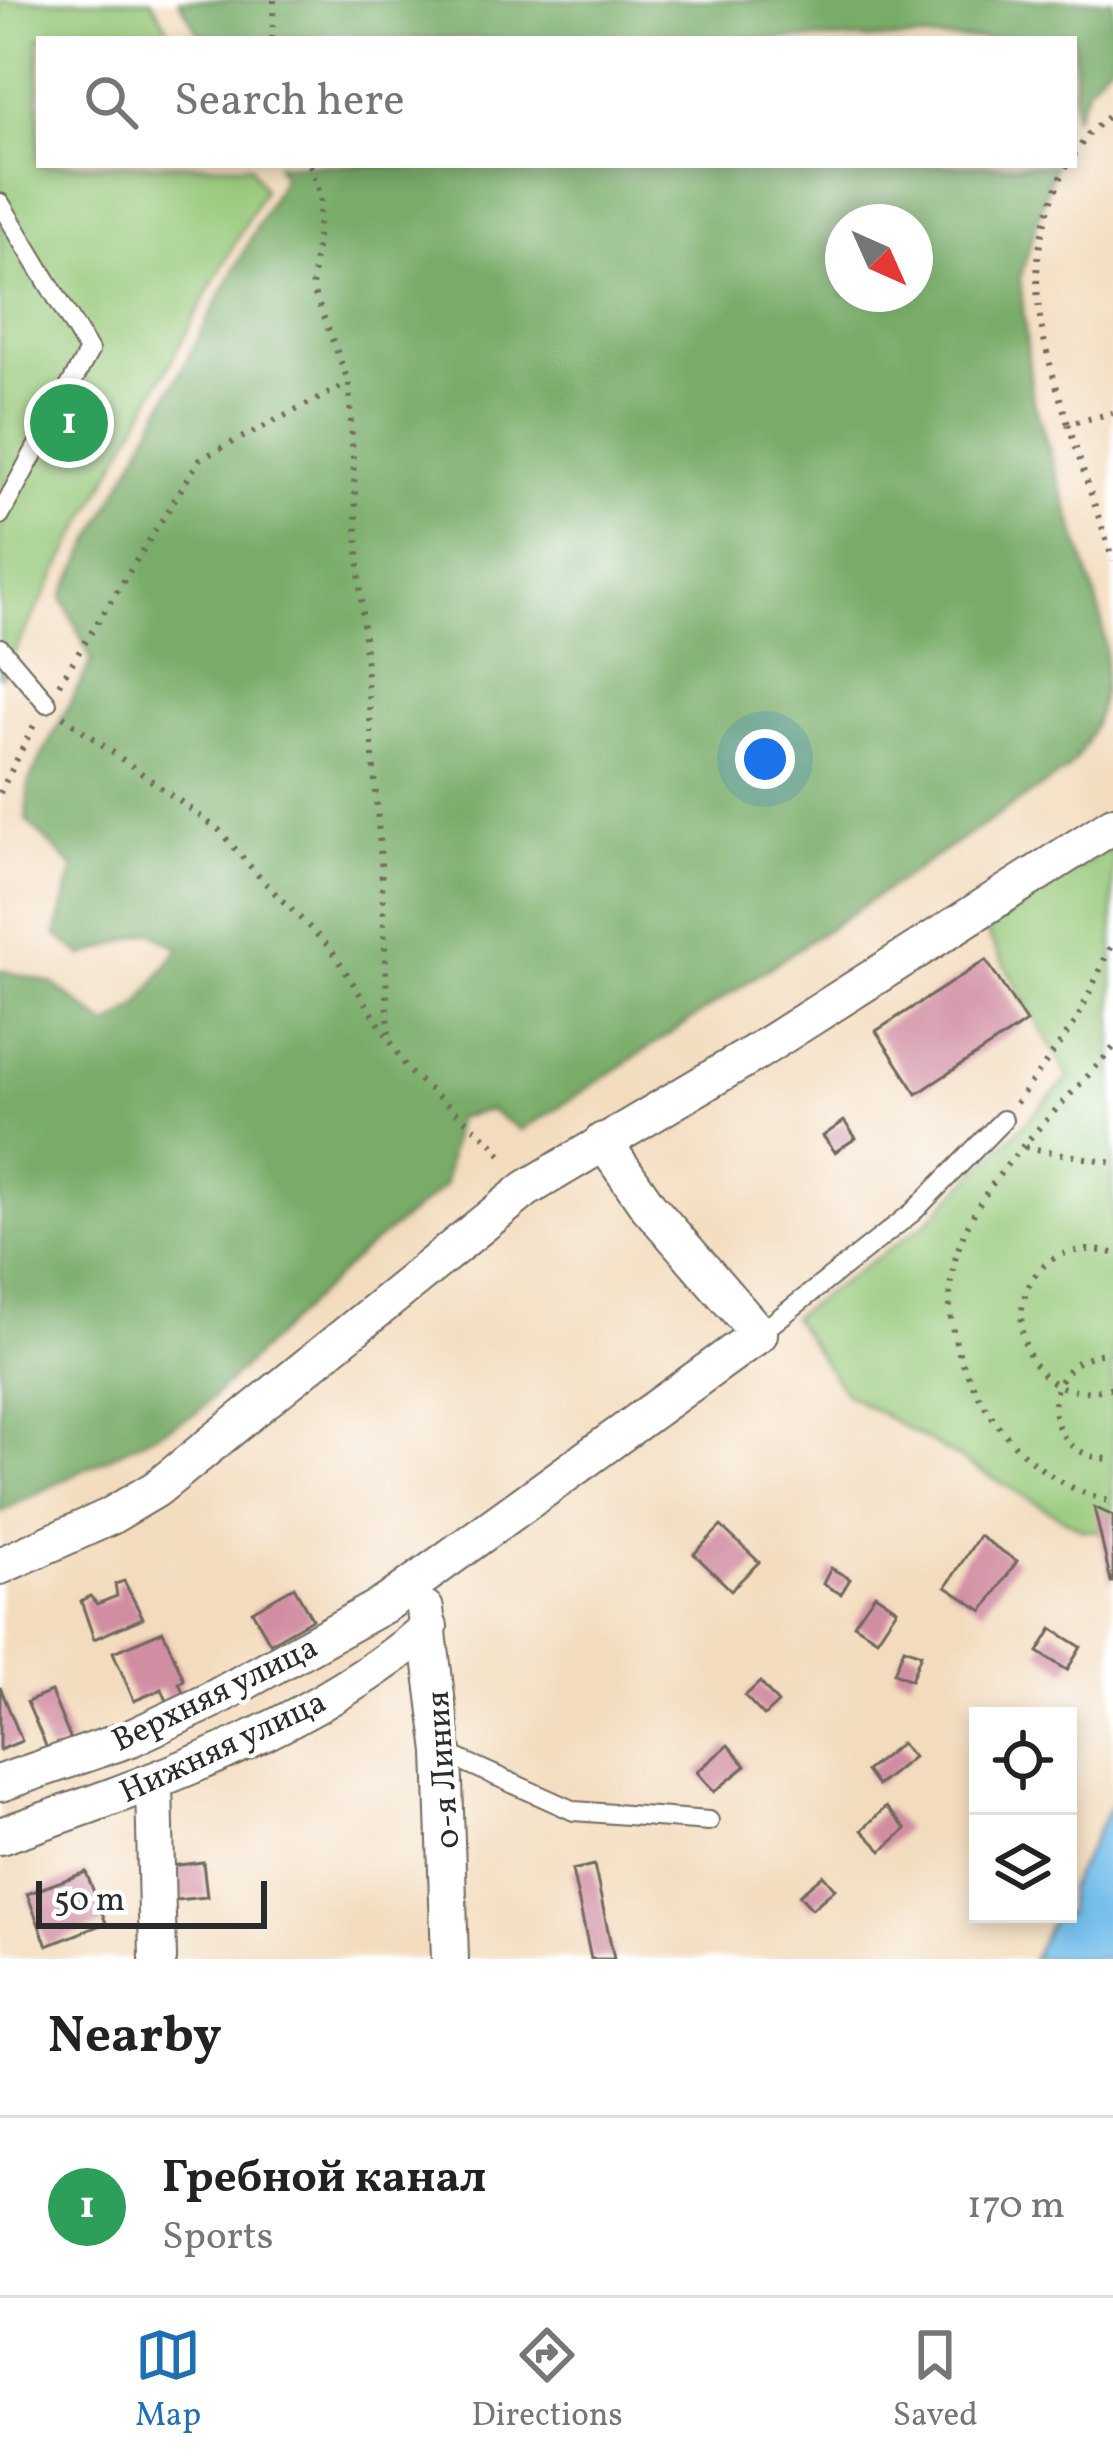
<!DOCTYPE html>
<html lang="en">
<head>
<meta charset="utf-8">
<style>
  body { margin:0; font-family:Vollkorn,serif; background:#f2f2f2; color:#222 }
  .controls { position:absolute; right:36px; bottom:36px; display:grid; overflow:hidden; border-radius:0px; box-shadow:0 6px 18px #0003 }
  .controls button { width:108px; height:108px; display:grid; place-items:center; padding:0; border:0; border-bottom:3px solid #e0e0e0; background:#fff; color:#222; font:60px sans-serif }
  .compass { position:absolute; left:825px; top:204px; width:108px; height:108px; border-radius:50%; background:#fff; box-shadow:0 6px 18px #0003; rotate:135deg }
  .scale { position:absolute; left:36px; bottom:30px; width:231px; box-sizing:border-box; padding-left:12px; border:6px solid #2b2b2b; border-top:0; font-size:33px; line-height:42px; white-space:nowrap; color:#2b2b2b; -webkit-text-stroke:9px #fff; paint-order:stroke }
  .you { position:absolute; left:765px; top:759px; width:42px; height:42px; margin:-30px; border:9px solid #fff; border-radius:50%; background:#1a73e8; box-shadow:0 0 0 18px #1a73e833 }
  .badge { display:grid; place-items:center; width:78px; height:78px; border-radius:50%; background:#1f6fb2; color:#fff; font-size:39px; font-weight:700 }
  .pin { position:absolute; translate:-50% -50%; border:6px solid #fff; box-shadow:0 3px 12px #0006 }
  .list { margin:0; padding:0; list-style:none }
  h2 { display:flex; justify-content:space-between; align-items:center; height:156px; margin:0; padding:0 48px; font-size:51px }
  h2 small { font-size:39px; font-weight:400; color:#767676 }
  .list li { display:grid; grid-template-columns:78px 1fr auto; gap:36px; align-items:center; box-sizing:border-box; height:180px; padding:0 48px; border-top:3px solid #e0e0e0 }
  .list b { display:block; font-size:45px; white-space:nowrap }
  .list p { margin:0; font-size:39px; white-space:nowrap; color:#767676 }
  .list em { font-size:39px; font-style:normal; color:#767676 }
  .icon { flex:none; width:66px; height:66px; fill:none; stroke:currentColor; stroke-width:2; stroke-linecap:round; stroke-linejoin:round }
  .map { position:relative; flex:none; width:1113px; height:1959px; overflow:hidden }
  .search { position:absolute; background:#fff; box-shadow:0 6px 18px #0003; left:36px; right:36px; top:36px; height:132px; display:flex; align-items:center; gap:30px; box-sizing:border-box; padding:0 42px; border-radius:0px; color:#767676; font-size:45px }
  .sheet { height:336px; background:#fff }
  nav { display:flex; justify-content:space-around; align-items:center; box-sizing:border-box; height:168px; border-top:3px solid #e0e0e0; background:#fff; font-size:33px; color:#767676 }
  nav a { display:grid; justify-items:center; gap:6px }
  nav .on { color:#1f6fb2 }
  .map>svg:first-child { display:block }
  .green { fill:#96c878; stroke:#607a52; stroke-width:3 }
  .forest { fill:#78ac68; stroke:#526c4a; stroke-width:3; fill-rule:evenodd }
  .water { fill:#73beec; stroke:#4f748c; stroke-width:3 }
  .building { fill:#d18ea3 }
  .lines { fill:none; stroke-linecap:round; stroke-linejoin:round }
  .lane-casing { stroke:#71695e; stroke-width:22 }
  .street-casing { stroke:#71695e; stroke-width:40 }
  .path { stroke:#71695e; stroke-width:6; stroke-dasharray:3 9; stroke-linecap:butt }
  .lane { stroke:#fff; stroke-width:18 }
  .street { stroke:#fff; stroke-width:36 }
  .labels { text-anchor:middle; stroke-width:9; stroke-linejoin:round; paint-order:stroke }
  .street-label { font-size:33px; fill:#2b2b2b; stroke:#fff }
</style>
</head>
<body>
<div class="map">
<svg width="1113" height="1959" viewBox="0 0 1113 1959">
  <rect width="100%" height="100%" fill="#fff"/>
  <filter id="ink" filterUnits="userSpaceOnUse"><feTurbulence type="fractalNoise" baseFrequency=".00833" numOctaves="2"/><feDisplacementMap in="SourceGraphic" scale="24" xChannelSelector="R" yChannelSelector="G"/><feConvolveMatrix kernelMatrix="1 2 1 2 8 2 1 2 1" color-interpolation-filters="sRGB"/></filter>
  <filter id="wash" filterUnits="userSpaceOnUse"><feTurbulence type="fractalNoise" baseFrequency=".004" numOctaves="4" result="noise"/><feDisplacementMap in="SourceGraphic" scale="48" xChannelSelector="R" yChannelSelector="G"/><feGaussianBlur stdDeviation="2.7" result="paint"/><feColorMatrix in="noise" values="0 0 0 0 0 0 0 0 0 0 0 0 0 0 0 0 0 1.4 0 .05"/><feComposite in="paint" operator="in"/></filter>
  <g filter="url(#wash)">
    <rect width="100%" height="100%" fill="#f3dcbd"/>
    <g class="green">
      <polygon points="0,0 151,0 174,39 39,39 39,165 250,165 264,189 0,678"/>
      <polygon points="1113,846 1113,1532 1083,1530 845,1393 792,1317 925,1224 1069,1078 985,930"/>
    </g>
    <g class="forest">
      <polygon points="179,0 1113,0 1113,59 1090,84 1074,118 1074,39 202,39"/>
      <path d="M276 165H1054L1020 279 1032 396 1099 608C1113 664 1106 723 1068 769L552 1112 521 1130 489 1110 456 1118 444 1187 361 1253 195 1414 0 1512V970L52 983 108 1026 137 1007 179 948 151 932 83 956 56 935 74 868 26 820 29 781 92 661 62 597 283 177ZM843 222H915V294H843Z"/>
    </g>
    <polygon class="water" points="1113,1802 1113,1959 1032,1959 1055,1914 1068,1914 1068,1888"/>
    <g id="blocks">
      <g class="building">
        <polygon points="986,960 1026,1022 917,1094 876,1031"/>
        <polygon points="844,1121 856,1138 835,1152 823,1136"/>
        <polygon points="1094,1507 1113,1516 1113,1582 1111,1582"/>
        <polygon points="721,1526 759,1562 731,1590 694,1554"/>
        <polygon points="979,1536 1017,1561 983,1611 946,1587"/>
        <polygon points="831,1568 850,1579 841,1594 823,1584"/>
        <polygon points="124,1581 143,1618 94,1639 81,1601 90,1596 97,1604 117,1596 115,1584"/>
        <polygon points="294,1587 312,1619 270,1643 252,1611"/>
        <polygon points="875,1594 897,1609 877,1639 854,1624"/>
        <polygon points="1052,1629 1081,1647 1067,1670 1038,1652"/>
        <polygon points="163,1631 184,1680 179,1683 184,1694 167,1701 162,1689 134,1701 113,1652"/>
        <polygon points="904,1648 921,1654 911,1680 894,1673"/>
        <polygon points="760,1682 778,1703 764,1716 745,1696"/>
        <polygon points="0,1687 22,1741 0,1750"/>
        <polygon points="51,1692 72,1743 49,1753 27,1702"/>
        <polygon points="901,1743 913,1757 877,1786 866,1771"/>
        <polygon points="728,1745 746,1766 714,1792 697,1772"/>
        <polygon points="886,1807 906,1829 882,1851 862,1830"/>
        <polygon points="203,1862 207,1897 175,1900 171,1866"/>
        <polygon points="594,1865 614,1959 591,1959 572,1870"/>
        <polygon points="86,1872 106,1923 47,1946 27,1894"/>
        <polygon points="823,1875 835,1889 812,1909 799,1895"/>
      </g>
    </g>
  </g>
  <g filter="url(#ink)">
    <use href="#blocks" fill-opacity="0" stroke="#71695e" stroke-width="3"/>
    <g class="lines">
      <g class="lane-casing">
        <g id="lane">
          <polyline points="0,203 89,351 0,515"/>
          <polyline points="0,648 47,703"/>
          <polyline points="759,1334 913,1212 1003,1120"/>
          <polyline points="443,1752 574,1811 709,1821"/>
        </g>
      </g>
      <g class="street-casing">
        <g id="street">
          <polyline points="0,1566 109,1517 156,1489 526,1189 758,1051 1113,825"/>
          <polyline points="425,1609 443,1752 450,1959"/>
          <polyline points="0,1783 131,1738 208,1702 387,1603 759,1334 648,1206 603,1141"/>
          <polyline points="154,1783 158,1959"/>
          <path d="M0 1836C144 1787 313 1728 429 1627"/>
        </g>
      </g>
      <g class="path">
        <polyline points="272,39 274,0"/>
        <polyline points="1074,155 1089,133 1113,112"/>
        <polyline points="310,165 321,196 312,287 349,383 360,587 381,861 389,1039 409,1072 492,1143 506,1162"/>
        <path d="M1067 165C1018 264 1037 325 1068 424L1113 413"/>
        <polyline points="1068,424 1113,561"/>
        <polyline points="59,684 200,459 347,384"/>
        <polyline points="63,716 219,830 262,880 331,949 387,1036"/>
        <polyline points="0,793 36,721"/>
        <path d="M1113 1048C1018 1157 886 1250 985 1406 1015 1454 1057 1489 1113 1502"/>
        <polyline points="1016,1103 1077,1020 1113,941"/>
        <polyline points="1025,1147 1113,1163"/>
        <path d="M1113 1253C986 1223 996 1423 1113 1387"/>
        <path d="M1113 1353C1035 1352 1034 1459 1113 1459"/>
      </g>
      <use href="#lane" class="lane"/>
      <use href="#street" class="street"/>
    </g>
  </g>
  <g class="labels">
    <g class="street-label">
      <text transform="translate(214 1692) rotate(-26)" y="12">Верхняя улица</text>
      <text transform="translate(222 1745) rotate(-25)" y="12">Нижняя улица</text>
      <text transform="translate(441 1770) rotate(-94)" y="12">0-я Линия</text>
    </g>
  </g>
</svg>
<div class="controls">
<button><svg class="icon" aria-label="locate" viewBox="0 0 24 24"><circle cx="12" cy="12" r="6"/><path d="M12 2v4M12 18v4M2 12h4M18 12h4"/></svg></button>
<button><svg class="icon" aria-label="layers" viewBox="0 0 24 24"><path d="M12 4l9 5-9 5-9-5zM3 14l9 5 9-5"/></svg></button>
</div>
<svg class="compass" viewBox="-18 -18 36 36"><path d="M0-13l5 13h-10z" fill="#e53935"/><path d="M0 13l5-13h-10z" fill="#767676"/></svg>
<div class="scale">50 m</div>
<div class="you"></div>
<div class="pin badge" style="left:69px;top:423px;background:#2e9e5b">1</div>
<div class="search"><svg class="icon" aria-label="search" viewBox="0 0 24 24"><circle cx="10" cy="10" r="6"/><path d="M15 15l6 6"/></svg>Search here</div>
</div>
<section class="sheet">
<h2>Nearby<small></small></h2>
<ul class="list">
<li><span class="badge" style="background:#2e9e5b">1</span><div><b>Гребной канал</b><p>Sports</p></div><em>170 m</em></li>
</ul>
</section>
<nav>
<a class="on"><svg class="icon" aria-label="map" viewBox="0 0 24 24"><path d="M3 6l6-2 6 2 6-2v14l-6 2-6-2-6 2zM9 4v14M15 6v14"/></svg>Map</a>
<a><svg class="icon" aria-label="directions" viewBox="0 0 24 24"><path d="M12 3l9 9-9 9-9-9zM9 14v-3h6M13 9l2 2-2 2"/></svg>Directions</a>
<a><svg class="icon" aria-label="saved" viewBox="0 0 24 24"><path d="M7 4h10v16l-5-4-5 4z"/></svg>Saved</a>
</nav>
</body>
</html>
